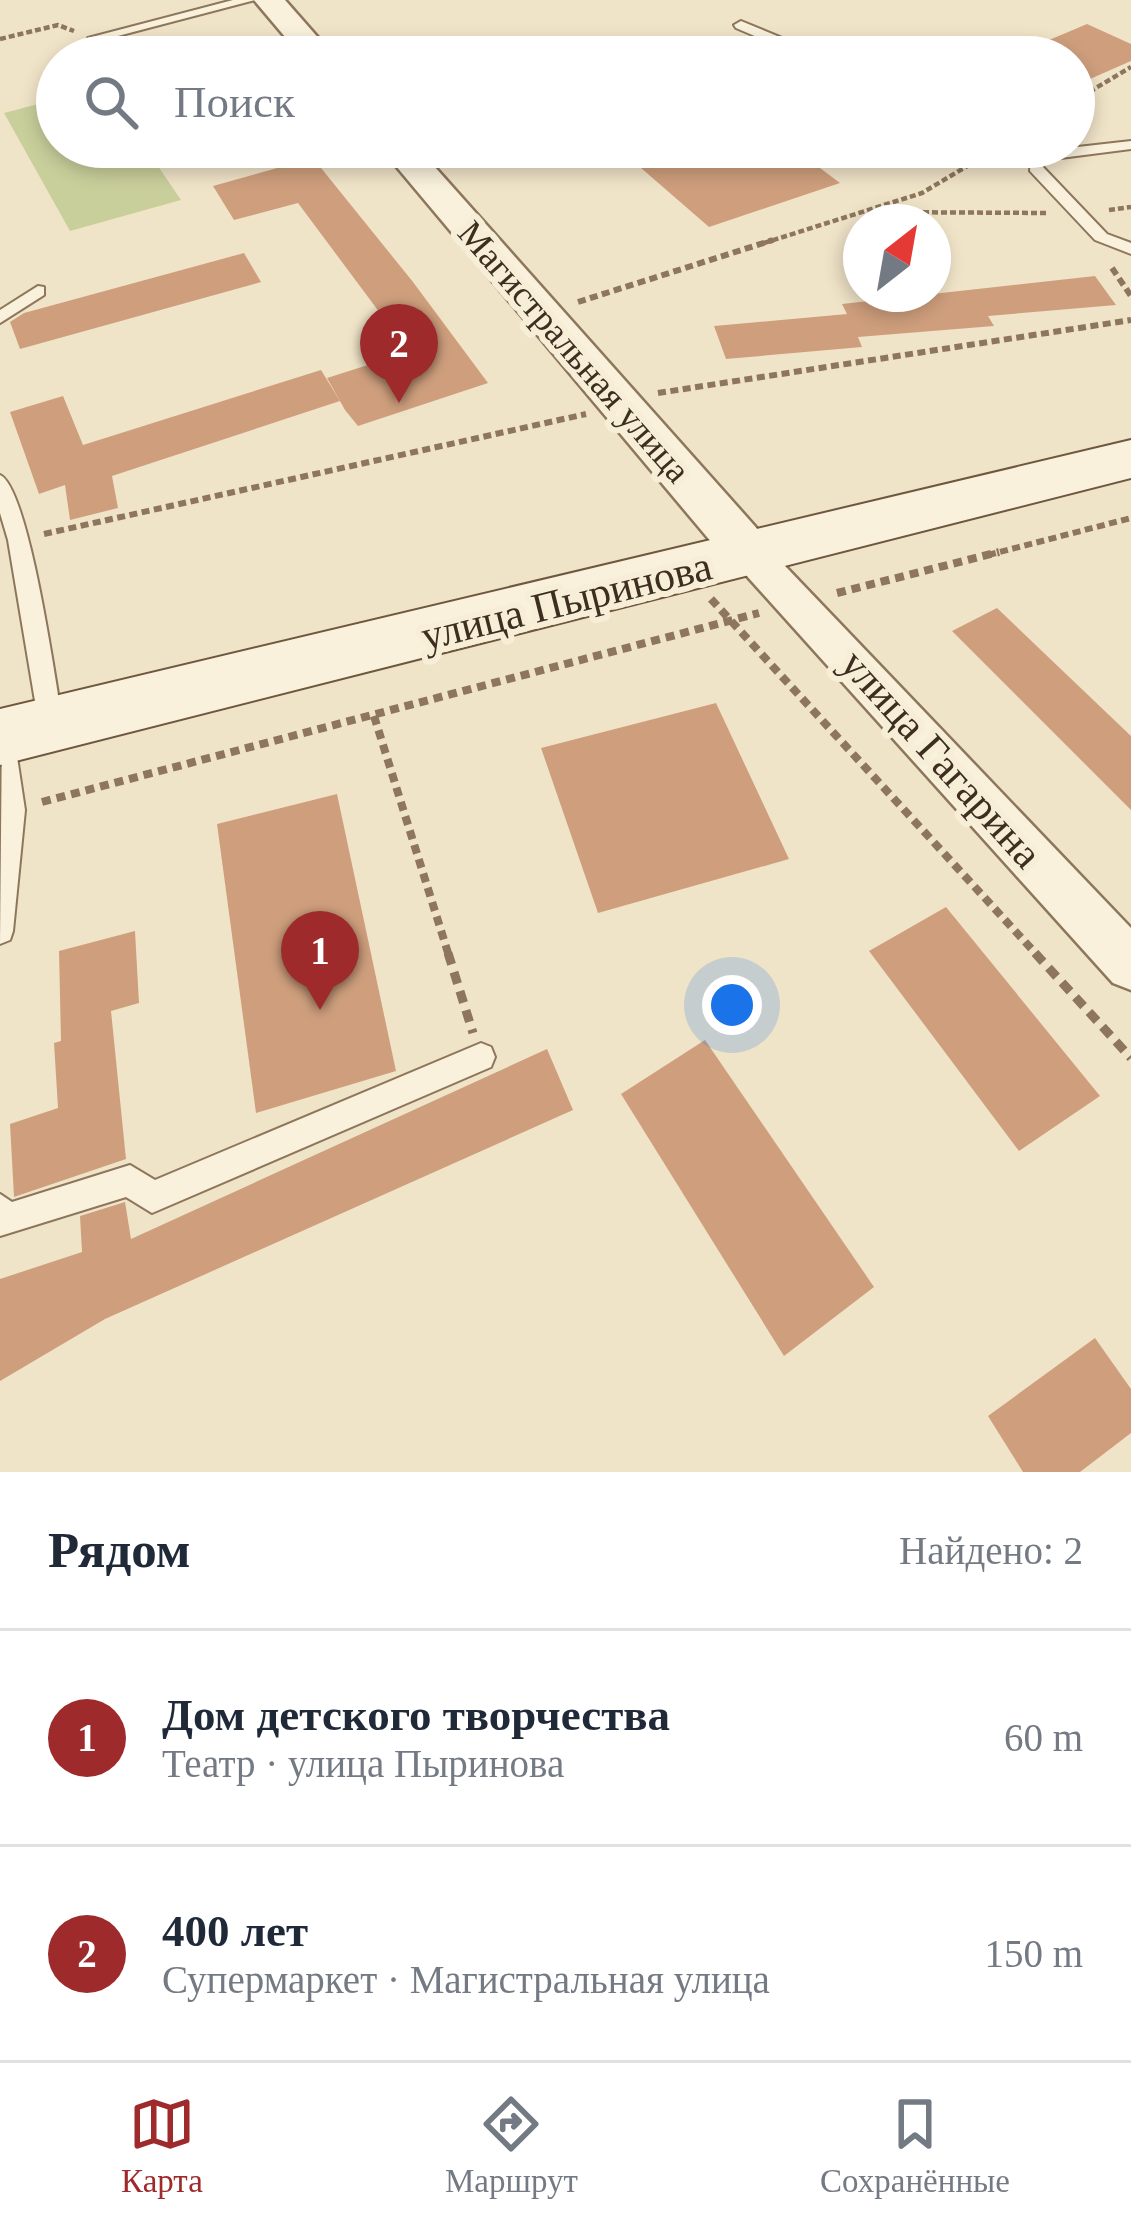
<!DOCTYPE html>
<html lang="ru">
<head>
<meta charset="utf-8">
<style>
  body { margin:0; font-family:"Times New Roman",serif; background:#f6f6f7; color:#1f2937 }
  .compass { position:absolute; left:843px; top:204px; width:108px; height:108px; border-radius:50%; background:#fff; box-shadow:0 6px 18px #0003; rotate:31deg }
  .you { position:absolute; left:732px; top:1005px; width:42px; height:42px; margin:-30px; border:9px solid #fff; border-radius:50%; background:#1a73e8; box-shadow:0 0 0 18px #1a73e833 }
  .badge { display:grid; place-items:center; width:78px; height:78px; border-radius:50%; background:#9e2a2b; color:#fff; font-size:39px; font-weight:700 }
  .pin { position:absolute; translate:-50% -99px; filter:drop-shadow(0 3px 6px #0008) }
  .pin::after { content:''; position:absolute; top:63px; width:42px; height:36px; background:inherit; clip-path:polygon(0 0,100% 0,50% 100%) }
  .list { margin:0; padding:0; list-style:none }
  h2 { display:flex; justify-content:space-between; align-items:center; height:156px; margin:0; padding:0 48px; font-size:51px }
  h2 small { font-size:39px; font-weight:400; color:#747a83 }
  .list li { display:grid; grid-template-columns:78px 1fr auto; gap:36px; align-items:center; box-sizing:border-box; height:216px; padding:0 48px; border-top:3px solid #e0e1e3 }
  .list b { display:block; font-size:45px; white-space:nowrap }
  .list p { margin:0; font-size:39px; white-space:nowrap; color:#747a83 }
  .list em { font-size:39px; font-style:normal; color:#747a83 }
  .icon { flex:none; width:66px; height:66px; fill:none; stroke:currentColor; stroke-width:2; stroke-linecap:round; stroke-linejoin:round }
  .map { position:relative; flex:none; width:1131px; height:1472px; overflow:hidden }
  .search { position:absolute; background:#fff; box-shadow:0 6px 18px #0003; left:36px; right:36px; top:36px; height:132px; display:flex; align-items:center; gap:30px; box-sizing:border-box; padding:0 42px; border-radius:66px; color:#747a83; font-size:45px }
  .sheet { height:588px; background:#fff }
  nav { display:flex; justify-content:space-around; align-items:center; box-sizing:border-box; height:168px; border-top:3px solid #e0e1e3; background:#fff; font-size:33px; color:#747a83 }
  nav a { display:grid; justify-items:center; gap:6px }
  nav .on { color:#9e2a2b }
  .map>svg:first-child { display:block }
  .green { fill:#c9cf9b }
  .building { fill:#cf9f7d }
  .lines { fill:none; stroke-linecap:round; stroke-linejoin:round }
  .service-casing { stroke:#8d765c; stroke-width:4 }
  .minor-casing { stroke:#8d765c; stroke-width:5 }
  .tertiary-casing { stroke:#8d765c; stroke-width:5 }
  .secondary-casing { stroke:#6f573f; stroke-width:4 }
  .path-far3 { stroke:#8d765c; stroke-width:4.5; stroke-dasharray:6 3; stroke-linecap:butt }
  .path-far2 { stroke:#8d765c; stroke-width:6; stroke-dasharray:8 4.5; stroke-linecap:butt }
  .path-far1 { stroke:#8d765c; stroke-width:8; stroke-dasharray:9 6; stroke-linecap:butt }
  .path { stroke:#8d765c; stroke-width:9; stroke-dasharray:12 8; stroke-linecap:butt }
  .service { fill:#faf1dc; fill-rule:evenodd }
  .minor { fill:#faf1dc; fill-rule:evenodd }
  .tertiary { fill:#faf1dc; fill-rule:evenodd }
  .secondary { fill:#faf1dc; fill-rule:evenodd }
  .labels { text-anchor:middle; stroke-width:12; stroke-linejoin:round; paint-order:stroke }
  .far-street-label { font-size:36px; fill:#3d2e20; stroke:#f7eed8 }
  .street-label { font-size:42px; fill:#3d2e20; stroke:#f7eed8 }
</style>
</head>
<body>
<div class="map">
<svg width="1131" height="1472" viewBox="0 0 1131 1472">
  <rect width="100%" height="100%" fill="#f0e4c8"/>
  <polygon class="green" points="57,99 57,147 145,147 181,200 70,231 4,113"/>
  <g class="building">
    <polygon points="1087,24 1131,44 1131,61 1074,86 1074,57 1009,57"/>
    <polygon points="678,147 792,147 840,183 709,227 633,161"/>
    <polygon points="313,158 413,282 488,383 358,426 345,410 327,378 409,352 298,203 234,220 213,186"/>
    <polygon points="244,253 261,282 20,349 10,322 24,313"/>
    <polygon points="1095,276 1116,305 988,316 994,326 858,337 862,347 726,359 714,326 847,314 842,304"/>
    <polygon points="321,370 340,401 112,476 118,508 70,520 65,485 39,494 10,412 63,396 83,445"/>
    <polygon points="997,608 1131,736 1131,810 952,631"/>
    <polygon points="716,703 789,859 598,913 541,748"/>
    <polygon points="337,794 396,1071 256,1113 217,824"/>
    <polygon points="946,907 1100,1096 1019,1151 869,951"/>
    <polygon points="135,931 139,1003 111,1011 126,1159 14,1197 10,1124 58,1108 54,1043 61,1041 59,951"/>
    <polygon points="705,1040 874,1287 784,1356 621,1094"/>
    <polygon points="547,1049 573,1110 105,1319 0,1381 0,1279 82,1252 80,1216 125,1202 131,1239"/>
    <polygon points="1095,1338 1131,1389 1131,1433 1080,1472 1023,1472 988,1416"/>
  </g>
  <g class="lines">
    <g class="service-casing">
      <g id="service">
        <polygon points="233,0 255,0 95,42 88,38"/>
        <polygon points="741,21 821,54 823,57 804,57 736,28 734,25"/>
        <polygon points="1131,141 1131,149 1045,160 1043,167 1107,234 1131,243 1131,254 1095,240 1030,171 1031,157 1023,149 1038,147 1042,151"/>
        <polygon points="38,286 44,287 44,295 0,323 0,310"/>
        <path d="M0 475C29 488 56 685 63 725L59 732H43L39 725 8 540 0 513Z"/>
        <polygon points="2,727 10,730 14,737 25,810 13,931 10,940 0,944"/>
        <polygon points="481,1043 491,1047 495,1057 491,1067 152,1213 126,1197 0,1236 0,1194 12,1202 130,1165 155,1180"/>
      </g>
    </g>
    <g class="minor-casing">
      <polygon id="minor" points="751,540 765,545 1131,928 1131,990 1113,983 737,565 731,555 737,545"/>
    </g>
    <g class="tertiary-casing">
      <g id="tertiary">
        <polygon points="254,0 285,0 335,57 302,57"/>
        <polygon points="380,147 417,147 769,542 776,555 769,568 751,574 733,568"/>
      </g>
    </g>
    <g class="secondary-casing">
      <polygon id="secondary" points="1131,440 1131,478 0,765 0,709"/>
    </g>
    <g class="path-far3">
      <polyline points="0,39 58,25 74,31"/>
      <polyline points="1074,101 1131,67"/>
      <polyline points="1109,210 1131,207"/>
      <polyline points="869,212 1046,213"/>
      <polyline points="764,243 922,193 999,147"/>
    </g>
    <g class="path-far2">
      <polyline points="1112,268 1131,296"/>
      <polyline points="578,302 773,240"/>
      <polyline points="658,393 1131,320"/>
      <polyline points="44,534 586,414"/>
      <polyline points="988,555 1131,518"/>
    </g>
    <g class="path-far1">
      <polyline points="837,593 999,552"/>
      <polyline points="711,599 1038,956"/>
      <polyline points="374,716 449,956"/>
      <polyline points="42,802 759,613"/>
    </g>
    <g class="path">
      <polyline points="448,953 473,1033"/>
      <polyline points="1035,953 1131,1058"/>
    </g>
    <use href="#service" class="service"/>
    <use href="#minor" class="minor"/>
    <use href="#tertiary" class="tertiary"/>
    <use href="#secondary" class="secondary"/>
  </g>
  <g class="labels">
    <g class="far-street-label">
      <text transform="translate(575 351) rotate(49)" y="13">Магистральная улица</text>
    </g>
    <g class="street-label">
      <text transform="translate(566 600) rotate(-14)" y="15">улица Пыринова</text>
      <text transform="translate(942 758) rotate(48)" y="15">улица Гагарина</text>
    </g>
  </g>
</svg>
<svg class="compass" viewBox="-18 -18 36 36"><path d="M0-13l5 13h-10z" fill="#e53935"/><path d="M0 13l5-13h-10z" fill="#747a83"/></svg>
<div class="you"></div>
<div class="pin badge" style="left:320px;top:1010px">1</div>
<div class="pin badge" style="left:399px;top:403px">2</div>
<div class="search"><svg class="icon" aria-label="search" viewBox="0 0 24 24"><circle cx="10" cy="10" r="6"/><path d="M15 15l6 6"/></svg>Поиск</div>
</div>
<section class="sheet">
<h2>Рядом<small>Найдено: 2</small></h2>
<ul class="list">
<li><span class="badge">1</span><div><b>Дом детского творчества</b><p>Театр · улица Пыринова</p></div><em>60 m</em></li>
<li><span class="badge">2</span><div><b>400 лет</b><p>Супермаркет · Магистральная улица</p></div><em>150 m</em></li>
</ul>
</section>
<nav>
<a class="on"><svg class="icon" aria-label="map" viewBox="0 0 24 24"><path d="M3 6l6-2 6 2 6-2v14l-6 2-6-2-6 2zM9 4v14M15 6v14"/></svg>Карта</a>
<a><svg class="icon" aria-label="directions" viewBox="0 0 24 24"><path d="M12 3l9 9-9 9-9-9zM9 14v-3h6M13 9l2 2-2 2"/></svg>Маршрут</a>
<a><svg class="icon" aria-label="saved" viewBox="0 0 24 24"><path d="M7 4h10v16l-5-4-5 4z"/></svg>Сохранённые</a>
</nav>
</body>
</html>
